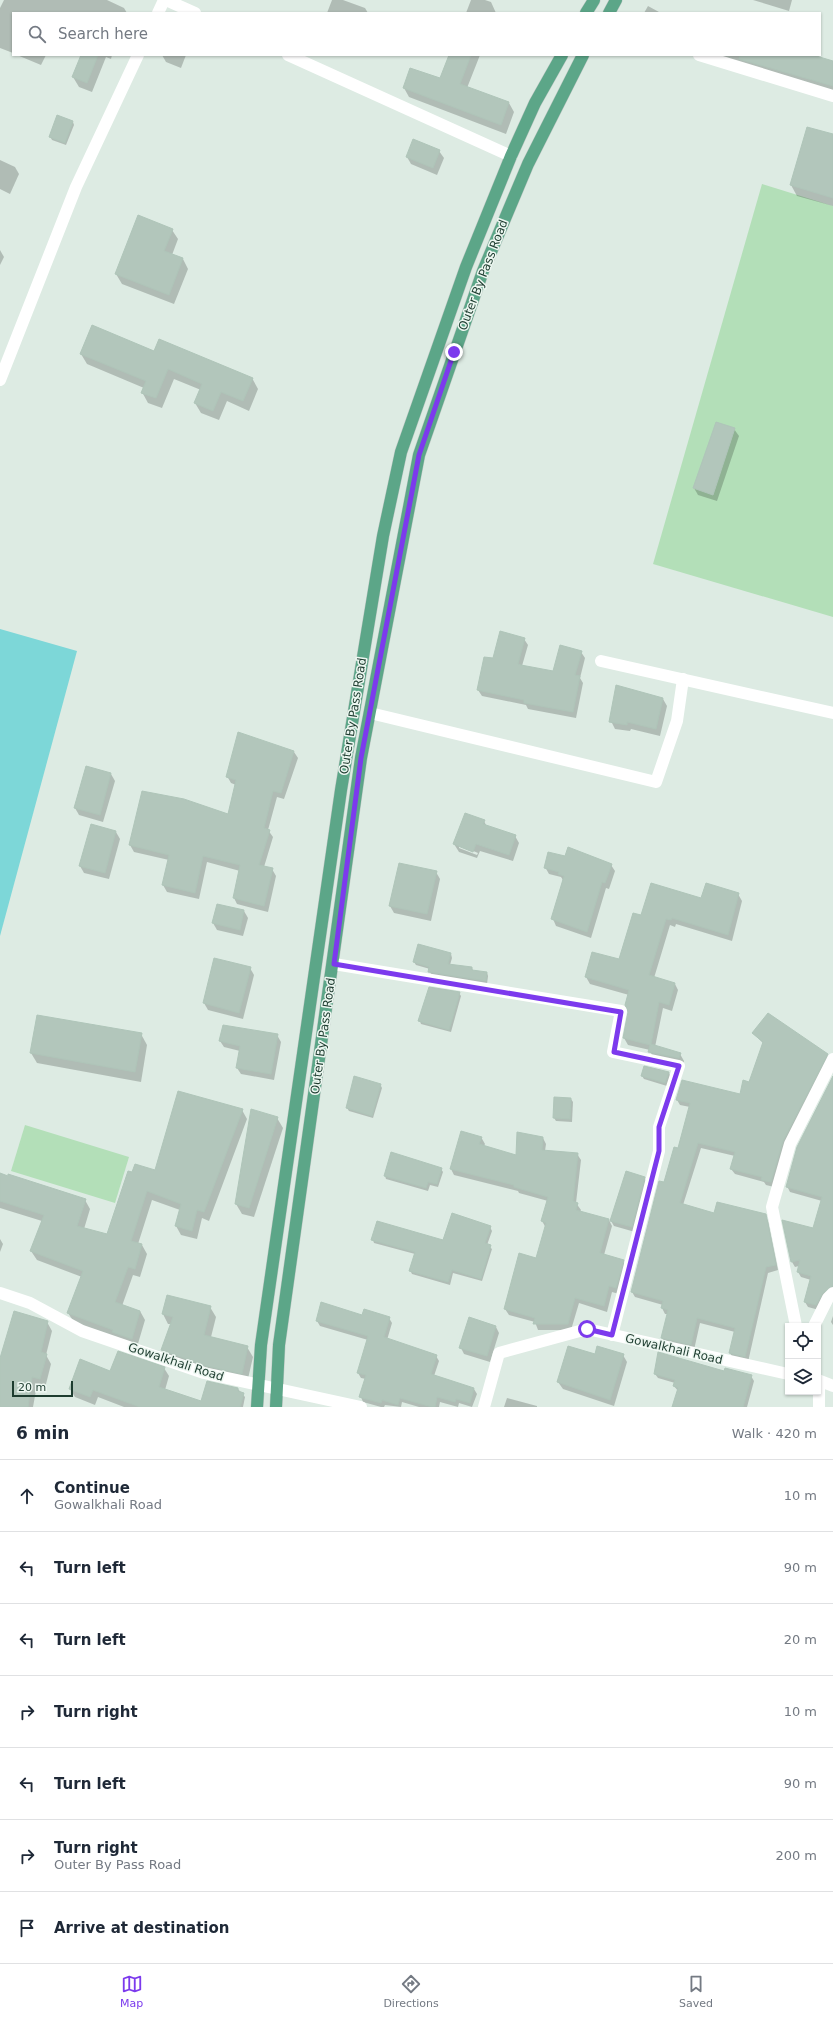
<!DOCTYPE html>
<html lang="en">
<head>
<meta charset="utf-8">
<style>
  body { margin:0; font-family:"DejaVu Sans",sans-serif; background:#f6f6f7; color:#1f2937 }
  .controls { position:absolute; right:12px; bottom:12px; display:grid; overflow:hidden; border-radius:0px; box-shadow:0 1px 3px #0004 }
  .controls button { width:36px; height:36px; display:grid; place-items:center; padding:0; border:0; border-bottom:1px solid #e0e1e3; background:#fff; color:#1f2937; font:20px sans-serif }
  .scale { position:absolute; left:12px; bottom:10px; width:61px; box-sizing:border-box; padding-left:4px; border:2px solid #1d3c2f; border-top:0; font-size:11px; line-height:14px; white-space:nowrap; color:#1d3c2f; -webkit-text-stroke:3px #edf7f1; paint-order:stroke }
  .stop { position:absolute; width:12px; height:12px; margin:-9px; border:3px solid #7c3aed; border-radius:50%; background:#fff }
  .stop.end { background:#7c3aed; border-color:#fff; box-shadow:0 1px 4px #0008 }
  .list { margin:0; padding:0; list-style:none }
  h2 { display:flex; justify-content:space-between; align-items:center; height:52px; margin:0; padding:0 16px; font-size:17px }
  h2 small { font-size:13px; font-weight:400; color:#747a83 }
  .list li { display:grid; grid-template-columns:26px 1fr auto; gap:12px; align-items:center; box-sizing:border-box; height:72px; padding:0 16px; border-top:1px solid #e0e1e3 }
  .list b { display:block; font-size:15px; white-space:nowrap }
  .list p { margin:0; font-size:13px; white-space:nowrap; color:#747a83 }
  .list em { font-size:13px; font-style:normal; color:#747a83 }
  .icon { flex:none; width:22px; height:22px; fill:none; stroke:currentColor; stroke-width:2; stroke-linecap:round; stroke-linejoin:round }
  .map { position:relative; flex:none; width:833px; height:1407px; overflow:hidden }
  .search { position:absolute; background:#fff; box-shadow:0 1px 3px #0004; left:12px; right:12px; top:12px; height:44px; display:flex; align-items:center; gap:10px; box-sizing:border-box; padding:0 14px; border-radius:0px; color:#747a83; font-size:15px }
  .sheet { height:556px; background:#fff }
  nav { display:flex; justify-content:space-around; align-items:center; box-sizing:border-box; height:56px; border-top:1px solid #e0e1e3; background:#fff; font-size:11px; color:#747a83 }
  nav a { display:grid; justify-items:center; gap:2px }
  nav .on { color:#7c3aed }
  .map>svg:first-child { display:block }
  .green { fill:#b3dfb8 }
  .water { fill:#7dd7d8 }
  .shadow { fill:#0003; fill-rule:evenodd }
  .building { fill:#b2c6bb; stroke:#afc5b9 }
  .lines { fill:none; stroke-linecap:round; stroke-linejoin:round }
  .major-casing { stroke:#c0c8c5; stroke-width:13 }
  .minor { stroke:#fff; stroke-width:12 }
  .major { stroke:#5ca688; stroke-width:12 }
  .route { stroke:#7c3aed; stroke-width:5 }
  .labels { text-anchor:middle; stroke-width:3; stroke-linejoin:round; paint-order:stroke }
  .street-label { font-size:12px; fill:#1d3c2f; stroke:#edf7f1 }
</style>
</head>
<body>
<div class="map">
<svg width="833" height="1407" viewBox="0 0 833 1407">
  <rect width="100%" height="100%" fill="#ddebe3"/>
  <g class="green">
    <polygon points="762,184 833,206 833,617 653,564"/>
    <polygon points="25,1125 129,1157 115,1203 11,1171"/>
  </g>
  <polygon class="water" points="0,629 77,651 0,936"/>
  <g class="shadow">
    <polygon points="4,0 107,0 124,8 127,13 13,13 13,53 0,48 0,8"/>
    <polygon points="332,0 343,0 365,8 368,13 327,13"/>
    <polygon points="471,0 485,0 491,2 496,13 466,13"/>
    <polygon points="753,0 792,0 789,11"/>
    <polygon points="648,6 659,12 661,13 644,13"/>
    <polygon points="17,55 46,55 41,65"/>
    <polygon points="82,55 112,55 111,59 106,57 92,92 79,87 73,77"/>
    <polygon points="162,55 186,55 181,68 166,62"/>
    <polygon points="450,55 480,55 467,88 509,103 514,112 506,134 409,97 404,88 440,80"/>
    <polygon points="693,55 809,55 833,62 833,95"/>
    <polygon points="73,122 74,125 66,145 52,140 50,136"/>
    <polygon points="833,135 833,206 797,196 791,185"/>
    <polygon points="439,151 444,158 437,175 411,164 407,157"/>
    <polygon points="0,160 15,167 19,174 10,194 0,189"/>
    <polygon points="172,230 178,239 172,255 183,259 188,269 174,304 122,284 116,274"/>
    <polygon points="0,250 4,257 0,265"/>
    <polygon points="81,354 252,378 258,389 249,411 227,401 219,420 201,413 195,403 201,390 174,379 162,408 148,403 142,392 144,388 87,364"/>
    <polygon points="734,429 739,436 717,501 698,495 694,488"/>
    <polygon points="524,639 528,645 522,666 554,672 581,652 585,658 580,678 583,683 576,718 528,709 526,705 482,696 478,690 493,660"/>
    <polygon points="663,699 667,706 660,736 631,729 630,731 615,729 611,721"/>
    <polygon points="294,752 298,758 284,799 277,797 268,830 273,837 264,867 272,869 276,876 268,912 237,904 234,898 240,871 207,862 199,899 167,892 163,885 169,860 134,852 130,845 228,815 236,785 231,783 227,776"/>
    <polygon points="111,774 115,781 103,822 79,815 75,808"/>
    <path d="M484 821 487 827 515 836 519 843 513 861 480 851 477 858 459 852 454 844ZM459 845 478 853 477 855 459 848Z"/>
    <polygon points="116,832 120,839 109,879 84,873 80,866"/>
    <polygon points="611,865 615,871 609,889 606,888 591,938 556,926 553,919 563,880 561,877 549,874 545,867"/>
    <polygon points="436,872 440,879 431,921 394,913 390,906"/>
    <polygon points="738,894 742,901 732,941 676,924 675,927 670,925 654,978 675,984 678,990 672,1011 663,1008 655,1047 680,1054 684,1061 683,1065 653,1058 650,1050 628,1045 624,1038 629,1012 629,995 590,984 586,977 619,961 642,917 702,899"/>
    <polygon points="244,911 248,918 243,936 217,930 213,923"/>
    <polygon points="451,954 452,958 450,965 472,968 473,971 487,973 488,976 487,984 431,975 430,969 416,965 414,962"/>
    <polygon points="250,968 254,975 243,1019 208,1010 204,1003"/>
    <polygon points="459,993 461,996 451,1032 421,1024 420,1021"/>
    <polygon points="753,1033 827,1055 830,1060 774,1187 766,1185 764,1182 735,1174 731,1169 735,1156 701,1148 683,1205 715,1214 765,1215 768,1221 778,1270 768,1273 748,1362 733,1358 730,1353 735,1332 700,1323 694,1350 665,1343 662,1338 668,1314 665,1314 662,1308 663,1305 635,1297 632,1292 665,1184 678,1150 690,1107 680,1105 677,1100 740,1095 750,1083 764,1044"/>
    <polygon points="141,1034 147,1045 141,1082 37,1063 31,1053"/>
    <polygon points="277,1035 281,1042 274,1080 241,1074 237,1068 240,1051 224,1047 220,1041"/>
    <polygon points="669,1072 670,1076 667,1086 644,1079 642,1076"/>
    <polygon points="833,1078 833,1291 819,1310 808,1307 805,1302 811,1280 801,1277 798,1272 799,1266 795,1267 792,1262 814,1229 822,1201 790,1192 787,1186"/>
    <polygon points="380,1084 382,1088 373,1118 349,1111 347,1108"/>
    <polygon points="571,1099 573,1102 572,1122 556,1121 554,1118"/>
    <polygon points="242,1110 247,1119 209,1221 202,1218 197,1239 181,1235 176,1226 180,1210 152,1200 138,1244 142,1245 147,1254 140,1277 133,1275 122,1306 140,1311 145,1320 137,1347 74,1322 68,1313 82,1277 37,1260 31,1251 42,1221 0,1208 0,1175 85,1200 90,1209 84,1229 108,1235 133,1173 155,1172"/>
    <polygon points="277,1118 283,1128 254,1217 242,1214 236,1204"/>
    <polygon points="481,1137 485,1144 484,1146 517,1156 543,1138 546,1144 545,1151 577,1154 581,1160 576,1203 581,1210 580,1212 609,1220 612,1226 604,1255 623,1261 626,1267 619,1294 612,1292 607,1312 579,1303 571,1330 538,1330 535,1322 509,1315 505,1309 537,1259 546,1228 542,1221 548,1201 519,1193 518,1191 454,1175 451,1169"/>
    <polygon points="441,1169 443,1172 438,1187 430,1185 428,1191 386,1179 385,1176"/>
    <polygon points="644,1177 647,1183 635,1232 614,1226 611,1221"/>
    <polygon points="490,1227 492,1231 487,1245 492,1249 482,1281 453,1273 450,1285 412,1274 410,1270 415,1254 374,1243 373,1240 444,1242"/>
    <polygon points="0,1239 3,1244 0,1252"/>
    <polygon points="210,1307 216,1317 211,1337 247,1347 253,1357 247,1383 168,1360 162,1350 171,1324 168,1324 163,1314"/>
    <polygon points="363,1316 389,1318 392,1323 387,1340 436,1356 439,1361 434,1376 474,1389 477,1394 472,1407 459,1403 458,1407 440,1402 439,1407 419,1407 402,1402 401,1407 385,1405 384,1407 381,1407 363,1402 361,1397 366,1379 361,1378 358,1373 368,1340 320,1326 317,1321"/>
    <polygon points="833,1316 833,1325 831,1322"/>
    <polygon points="47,1322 52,1331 46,1355 51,1364 45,1388 37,1385 33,1407 0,1407 0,1361"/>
    <polygon points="496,1327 499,1333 490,1362 464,1354 461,1348"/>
    <polygon points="658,1354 725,1372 751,1376 754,1381 747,1407 673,1407 678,1391 674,1386 675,1383 658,1378 655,1374"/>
    <polygon points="595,1355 623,1355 627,1362 614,1406 563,1389 558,1382"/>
    <polygon points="164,1368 169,1376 165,1390 198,1407 124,1407 98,1397 95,1405 75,1397 70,1389 111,1372"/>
    <polygon points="238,1389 245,1397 243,1407 201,1407"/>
    <polygon points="507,1398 537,1406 537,1407 504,1407"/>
  </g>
  <g class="building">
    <polygon points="81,55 98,55 87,83 72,77"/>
    <polygon points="449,55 471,55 460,84 509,102 501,125 403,88 410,68 440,78"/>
    <polygon points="740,55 813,55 833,61 833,86 739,59"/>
    <polygon points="57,115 73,121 65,143 49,137"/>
    <polygon points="807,127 833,134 833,198 790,185"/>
    <polygon points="413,139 440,150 433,168 406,157"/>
    <polygon points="138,215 173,229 164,251 183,258 169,295 115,274"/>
    <polygon points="92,325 154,351 159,339 253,378 243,401 221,392 213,411 194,403 202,384 168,369 156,398 141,393 146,381 80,354"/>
    <polygon points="716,422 735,428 713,495 693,488"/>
    <polygon points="500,631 525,638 518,664 521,665 553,671 560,645 582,651 575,675 580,676 573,712 524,703 524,700 477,690 484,657 493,658"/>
    <polygon points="616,685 663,698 656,729 627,722 627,725 609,722"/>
    <polygon points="238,732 294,751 281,793 273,791 264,828 270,830 259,865 273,868 264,906 233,898 240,865 203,856 195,893 162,885 169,855 129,845 142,791 184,799 228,814 236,780 226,777"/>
    <polygon points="86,766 111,773 100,815 74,808"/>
    <polygon points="465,813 485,820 483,824 516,835 509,855 476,844 473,852 453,844"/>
    <polygon points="91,824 116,831 105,873 79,866"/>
    <polygon points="568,847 612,864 605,883 602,882 587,932 551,919 564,876 558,874 559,872 544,868 548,852 565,856"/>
    <polygon points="399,863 437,871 427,914 389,906"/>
    <polygon points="651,883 701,898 706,883 739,893 728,935 672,918 671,920 666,919 649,975 675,983 669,1005 659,1002 651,1044 681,1053 679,1058 648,1052 650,1045 623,1038 628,1012 625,1005 629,990 585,977 592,952 619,959 633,913 641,915"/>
    <polygon points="217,904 244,910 240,930 212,923"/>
    <polygon points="418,944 451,953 448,964 472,967 472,970 487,972 486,981 428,972 429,967 413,962"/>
    <polygon points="214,958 251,967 239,1013 203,1003"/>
    <polygon points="429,987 460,992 449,1030 418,1021"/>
    <polygon points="768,1013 828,1054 783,1141 771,1182 761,1180 762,1177 730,1169 735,1152 698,1143 680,1203 714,1213 717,1202 766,1214 776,1265 766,1267 745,1357 729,1353 735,1328 697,1318 691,1345 661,1338 668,1310 661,1308 663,1301 631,1292 659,1181 664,1182 674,1147 678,1148 690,1103 676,1100 682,1080 740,1094 743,1080 749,1082 763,1042 752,1033"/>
    <polygon points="37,1015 142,1033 135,1072 30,1053"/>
    <polygon points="223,1025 278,1034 271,1074 236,1068 240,1046 219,1041"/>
    <polygon points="644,1066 669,1072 665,1083 641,1076"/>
    <polygon points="354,1076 381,1084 372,1116 346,1108"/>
    <polygon points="833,1076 833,1286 823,1293 816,1305 804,1302 811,1276 797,1272 800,1260 791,1262 782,1220 813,1228 822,1197 786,1187 797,1147"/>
    <polygon points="178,1091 243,1109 204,1212 197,1210 192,1231 175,1226 181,1204 147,1191 131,1241 142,1244 135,1269 128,1267 115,1302 140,1311 132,1339 112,1332 113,1330 67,1313 83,1271 30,1251 44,1215 0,1201 0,1173 8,1176 8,1174 86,1199 77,1226 107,1234 128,1171 132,1172 135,1164 155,1170"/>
    <polygon points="554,1097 571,1098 570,1119 553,1118"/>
    <polygon points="251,1109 278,1117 249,1208 235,1204"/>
    <polygon points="461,1131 482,1137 479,1144 516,1155 517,1132 543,1137 542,1150 578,1153 573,1201 578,1203 576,1210 609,1219 600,1253 624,1260 616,1288 609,1286 604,1306 575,1298 568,1324 533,1324 535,1318 504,1309 519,1253 536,1258 546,1223 541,1221 548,1197 514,1187 514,1185 450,1169"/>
    <polygon points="391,1152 442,1168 437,1184 428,1182 426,1188 384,1176"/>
    <polygon points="626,1171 645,1177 632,1227 610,1221"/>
    <polygon points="452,1213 491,1226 485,1243 491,1245 481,1279 452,1270 448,1282 409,1271 415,1252 371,1240 377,1221 443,1240"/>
    <polygon points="167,1295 211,1306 204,1335 248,1346 242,1374 206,1366 161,1350 173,1317 162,1314"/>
    <polygon points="321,1302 362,1315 364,1309 390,1317 384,1337 437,1355 431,1374 474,1388 470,1403 456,1399 455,1402 437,1397 435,1407 432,1407 400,1398 398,1405 382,1400 381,1403 359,1397 366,1375 357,1373 368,1336 316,1321"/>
    <polygon points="14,1311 48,1321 41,1352 47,1354 40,1379 32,1377 28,1407 0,1407 0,1358"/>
    <polygon points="469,1317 496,1326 487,1356 459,1348"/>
    <polygon points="568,1346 595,1354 597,1346 624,1354 610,1400 557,1382"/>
    <polygon points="118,1351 165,1367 159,1387 201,1401 207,1381 238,1388 238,1391 244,1393 240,1407 140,1407 93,1390 90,1397 69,1389 80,1359 110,1371"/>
    <polygon points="658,1352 724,1371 725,1368 752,1375 743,1407 672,1407 678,1388 673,1386 675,1380 654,1374"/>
  </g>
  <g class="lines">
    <g class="major-casing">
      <g id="major">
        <polyline points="586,13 594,0"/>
        <polyline points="609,13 616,0"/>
        <polyline points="257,1407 261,1345 341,790 383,536 401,452 466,267 511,156 535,103 562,55"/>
        <polyline points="276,1407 279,1345 361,758 419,455 483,271 528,164 583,55"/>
      </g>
    </g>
    <g class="minor">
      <polyline points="166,0 195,13"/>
      <polyline points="158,13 164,0"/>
      <polyline points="288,55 511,156"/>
      <polyline points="699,55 833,96"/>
      <polyline points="0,380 76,187 138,55"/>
      <polyline points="601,661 833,713"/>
      <polyline points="370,713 656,782 677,721 683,679"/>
      <polyline points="334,964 621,1011 613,1052 679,1066 659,1127 659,1151 612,1335"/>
      <polyline points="0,1293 30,1303 82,1331 204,1373 361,1407"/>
      <polyline points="796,1326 772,1207 790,1144 833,1059"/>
      <polyline points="814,1326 828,1298 833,1293"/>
      <polyline points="818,1380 833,1386"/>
      <polyline points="819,1381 819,1407"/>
      <polyline points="484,1407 499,1353 587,1329 788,1374"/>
    </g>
    <use href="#major" class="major"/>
  </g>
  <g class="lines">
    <polyline class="route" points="454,352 419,455 361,758 334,964 621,1012 614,1052 679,1066 659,1127 659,1151 612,1335 587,1329"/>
  </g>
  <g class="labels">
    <g class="street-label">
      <text transform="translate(483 275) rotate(-69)" y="4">Outer By Pass Road</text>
      <text transform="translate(353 716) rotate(-81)" y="4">Outer By Pass Road</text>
      <text transform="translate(323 1036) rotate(-82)" y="4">Outer By Pass Road</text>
      <text transform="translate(674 1349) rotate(13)" y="4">Gowalkhali Road</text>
      <text transform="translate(176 1362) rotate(18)" y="4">Gowalkhali Road</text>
    </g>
  </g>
</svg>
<div class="controls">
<button><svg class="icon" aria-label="locate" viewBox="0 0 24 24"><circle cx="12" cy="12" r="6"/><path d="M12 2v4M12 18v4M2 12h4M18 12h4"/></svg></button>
<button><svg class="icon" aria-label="layers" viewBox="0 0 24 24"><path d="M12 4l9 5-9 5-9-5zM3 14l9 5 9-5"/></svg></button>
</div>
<div class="scale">20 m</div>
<div class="stop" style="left:587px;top:1329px"></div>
<div class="stop end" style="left:454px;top:352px"></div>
<div class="search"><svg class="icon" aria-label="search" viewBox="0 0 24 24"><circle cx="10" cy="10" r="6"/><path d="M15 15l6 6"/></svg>Search here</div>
</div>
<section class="sheet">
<h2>6 min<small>Walk · 420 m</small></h2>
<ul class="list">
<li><svg class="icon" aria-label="ahead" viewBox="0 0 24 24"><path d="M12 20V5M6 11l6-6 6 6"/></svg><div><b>Continue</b><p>Gowalkhali Road</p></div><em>10 m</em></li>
<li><svg class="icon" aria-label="left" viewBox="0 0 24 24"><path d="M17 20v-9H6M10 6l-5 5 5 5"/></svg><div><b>Turn left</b></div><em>90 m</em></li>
<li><svg class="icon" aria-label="left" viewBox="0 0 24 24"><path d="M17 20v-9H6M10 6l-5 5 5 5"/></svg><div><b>Turn left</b></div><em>20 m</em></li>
<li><svg class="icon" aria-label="right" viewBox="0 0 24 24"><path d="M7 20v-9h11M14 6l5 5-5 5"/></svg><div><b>Turn right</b></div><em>10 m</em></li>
<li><svg class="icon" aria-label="left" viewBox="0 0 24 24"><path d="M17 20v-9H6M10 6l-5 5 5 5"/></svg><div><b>Turn left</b></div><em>90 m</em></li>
<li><svg class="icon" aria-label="right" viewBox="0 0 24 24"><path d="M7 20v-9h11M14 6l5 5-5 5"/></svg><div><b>Turn right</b><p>Outer By Pass Road</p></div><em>200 m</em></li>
<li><svg class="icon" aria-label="arrive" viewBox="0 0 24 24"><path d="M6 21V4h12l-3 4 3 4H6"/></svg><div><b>Arrive at destination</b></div></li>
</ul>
</section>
<nav>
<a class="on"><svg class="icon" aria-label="map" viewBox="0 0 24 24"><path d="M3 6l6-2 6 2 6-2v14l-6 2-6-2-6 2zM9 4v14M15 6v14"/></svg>Map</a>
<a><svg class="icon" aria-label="directions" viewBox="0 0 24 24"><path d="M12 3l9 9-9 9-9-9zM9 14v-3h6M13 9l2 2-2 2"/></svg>Directions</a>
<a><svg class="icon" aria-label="saved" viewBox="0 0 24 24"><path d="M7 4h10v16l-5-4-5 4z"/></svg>Saved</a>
</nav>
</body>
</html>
